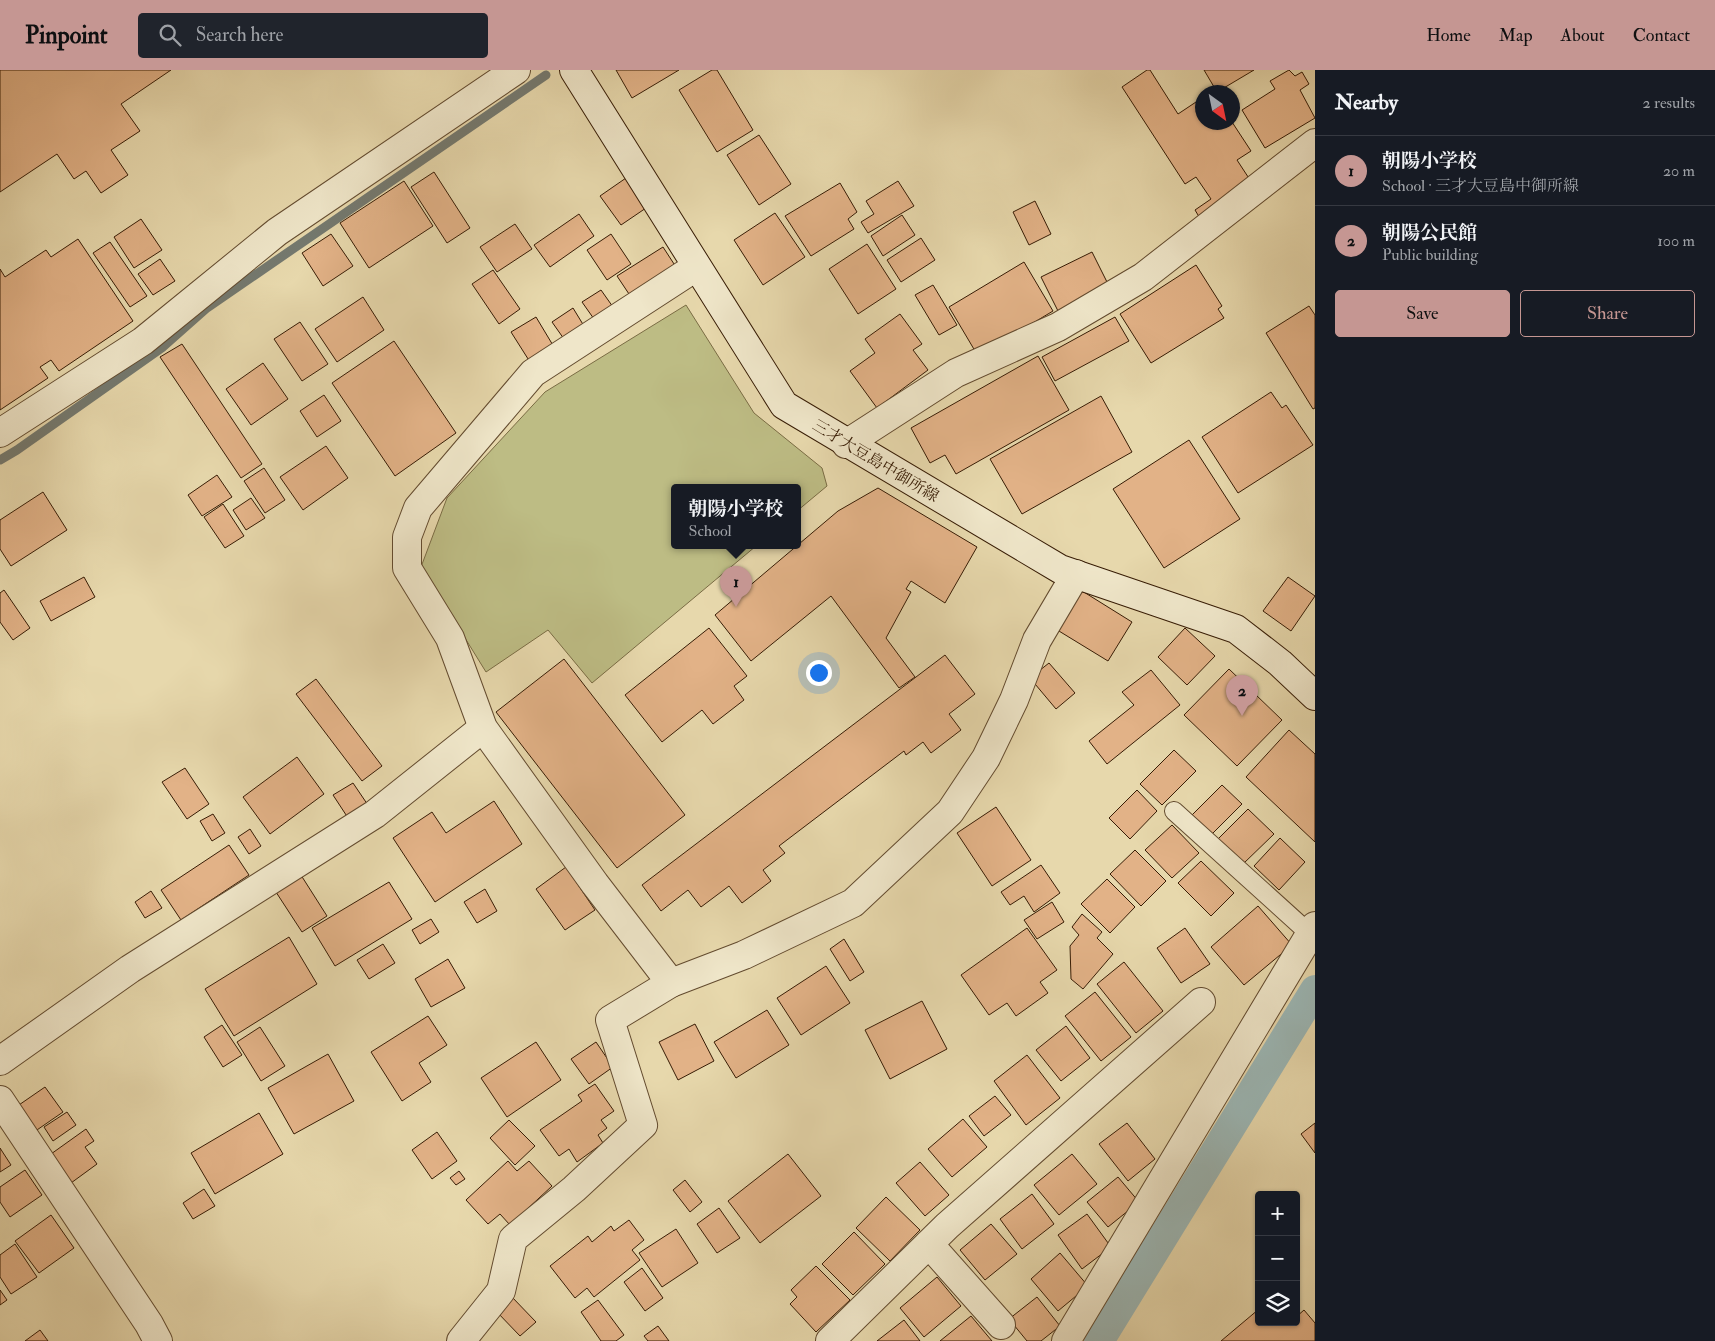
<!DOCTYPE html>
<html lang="en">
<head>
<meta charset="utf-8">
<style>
  body { margin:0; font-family:"IM FELL Double Pica","Noto Serif JP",serif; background:#20242c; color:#f1f3f6 }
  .controls { position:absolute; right:15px; bottom:15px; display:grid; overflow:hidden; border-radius:5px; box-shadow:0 1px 4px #0004 }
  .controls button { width:45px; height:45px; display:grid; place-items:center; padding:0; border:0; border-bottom:1px solid #363941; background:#171b24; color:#f1f3f6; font:25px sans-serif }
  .compass { position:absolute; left:1195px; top:15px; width:45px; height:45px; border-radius:50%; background:#171b24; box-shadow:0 1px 4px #0004; rotate:147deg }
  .you { position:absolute; left:818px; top:602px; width:18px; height:18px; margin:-12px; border:4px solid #fff; border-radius:50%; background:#1a73e8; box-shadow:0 0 0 8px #1a73e833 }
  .badge { display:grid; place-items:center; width:32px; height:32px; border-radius:50%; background:#c59692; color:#111; font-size:16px; font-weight:700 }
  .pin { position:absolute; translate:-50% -41px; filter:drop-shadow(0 1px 2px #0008) }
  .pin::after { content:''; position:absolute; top:26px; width:18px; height:15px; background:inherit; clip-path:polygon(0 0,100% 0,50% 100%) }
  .popup { position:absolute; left:671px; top:414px; width:130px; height:65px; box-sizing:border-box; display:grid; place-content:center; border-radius:5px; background:#171b24; filter:drop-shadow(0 1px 4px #0005); font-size:16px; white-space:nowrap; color:#9ea1a6 }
  .popup b { font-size:19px; color:#f1f3f6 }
  .popup::after { content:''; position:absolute; left:50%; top:100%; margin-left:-10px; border:10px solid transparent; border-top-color:#171b24 }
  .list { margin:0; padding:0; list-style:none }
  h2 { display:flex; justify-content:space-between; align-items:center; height:65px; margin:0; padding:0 20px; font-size:21px }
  h2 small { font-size:16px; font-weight:400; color:#9ea1a6 }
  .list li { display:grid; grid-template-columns:32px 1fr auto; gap:15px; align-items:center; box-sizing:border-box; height:70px; padding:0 20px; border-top:1px solid #363941 }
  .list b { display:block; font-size:19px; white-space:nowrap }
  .list p { margin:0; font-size:16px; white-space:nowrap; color:#9ea1a6 }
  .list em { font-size:16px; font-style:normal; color:#9ea1a6 }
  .actions { display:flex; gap:10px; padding:15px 20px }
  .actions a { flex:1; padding:11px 0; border:1px solid #c59692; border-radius:5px; text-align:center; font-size:18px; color:#c59692 }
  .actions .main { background:#c59692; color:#111 }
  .icon { flex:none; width:28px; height:28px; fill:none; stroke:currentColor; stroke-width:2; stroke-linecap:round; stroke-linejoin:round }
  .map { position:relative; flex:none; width:1315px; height:1271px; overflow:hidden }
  header { display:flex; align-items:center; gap:30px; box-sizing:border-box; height:70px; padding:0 25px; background:#c59692; color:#111 }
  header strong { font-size:24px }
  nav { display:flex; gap:28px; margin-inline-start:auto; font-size:18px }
  .search { width:350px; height:45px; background:#20242c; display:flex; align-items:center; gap:12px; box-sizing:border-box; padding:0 18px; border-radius:5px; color:#9ea1a6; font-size:19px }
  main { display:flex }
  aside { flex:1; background:#171b24 }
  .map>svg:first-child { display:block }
  .green { fill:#bdbc84; stroke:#7a6c44 }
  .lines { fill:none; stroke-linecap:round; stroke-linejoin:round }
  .stream { stroke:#74796f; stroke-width:9 }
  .canal { stroke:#9cb7b5; stroke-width:30 }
  .building { fill:#e2b287; stroke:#371c05 }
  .lane-casing { stroke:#634b2f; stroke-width:20 }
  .street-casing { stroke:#634b2f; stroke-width:30 }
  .secondary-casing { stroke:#371c05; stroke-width:30 }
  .lane { stroke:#efe6c9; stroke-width:18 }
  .street { stroke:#efe6c9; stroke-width:28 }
  .secondary { stroke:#efe6c9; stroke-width:28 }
  .labels { text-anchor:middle; stroke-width:4.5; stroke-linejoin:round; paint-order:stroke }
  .street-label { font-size:16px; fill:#371c05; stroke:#efe6c9 }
</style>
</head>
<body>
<header>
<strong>Pinpoint</strong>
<div class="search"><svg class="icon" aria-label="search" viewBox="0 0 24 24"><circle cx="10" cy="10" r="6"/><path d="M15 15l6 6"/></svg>Search here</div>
<nav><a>Home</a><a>Map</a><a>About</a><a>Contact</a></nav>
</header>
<main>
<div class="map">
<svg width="1315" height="1271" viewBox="0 0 1315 1271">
  <rect width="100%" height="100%" fill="#e7d8ac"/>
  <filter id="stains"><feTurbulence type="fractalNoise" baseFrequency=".004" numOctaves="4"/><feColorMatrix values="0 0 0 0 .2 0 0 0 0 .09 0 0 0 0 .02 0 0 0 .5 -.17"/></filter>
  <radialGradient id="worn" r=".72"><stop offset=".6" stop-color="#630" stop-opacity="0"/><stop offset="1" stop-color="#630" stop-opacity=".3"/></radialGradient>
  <polygon class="green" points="686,235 754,343 822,398 827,416 797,441 797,418 675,418 675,476 756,476 592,613 548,560 486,602 421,497 447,428 545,322"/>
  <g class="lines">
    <polyline class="stream" points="0,390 17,380 163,277 207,238 546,5"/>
    <polyline class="canal" points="1099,1271 1315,920"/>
  </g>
  <g class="building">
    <polygon points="0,0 171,0 121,34 140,61 111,80 128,105 101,123 86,101 74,109 57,84 0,122"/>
    <polygon points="616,0 679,0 632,28"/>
    <polygon points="712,0 717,0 753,60 717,82 679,20"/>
    <polygon points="1147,0 1150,0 1178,44 1202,28 1202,52 1232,52 1251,81 1237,90 1254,116 1201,150 1195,140 1211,129 1196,107 1185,114 1122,17"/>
    <polygon points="1204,0 1254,0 1217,22"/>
    <polygon points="1289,0 1295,6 1302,2 1309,14 1300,20 1315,48 1265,78 1242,40 1275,19 1270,11"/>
    <polygon points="759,65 791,114 759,135 727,85"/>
    <polygon points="434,102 470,158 447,173 411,117"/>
    <polygon points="626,108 646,138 621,155 600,126"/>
    <polygon points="404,111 433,156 369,198 340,153"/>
    <polygon points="898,111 914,136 868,163 861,152 874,144 866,131"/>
    <polygon points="840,113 857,142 848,149 854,159 811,186 785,146"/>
    <polygon points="1035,131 1051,164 1029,175 1013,142"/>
    <polygon points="775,143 805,187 763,215 734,170"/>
    <polygon points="579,144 594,166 550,197 534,175"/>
    <polygon points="902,145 915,165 883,186 871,166"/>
    <polygon points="141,149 162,180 134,198 114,167"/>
    <polygon points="515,154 532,179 497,202 480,177"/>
    <polygon points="331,164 353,196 323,216 302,183"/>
    <polygon points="611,164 631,194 607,210 587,180"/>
    <polygon points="921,168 935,190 901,212 887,190"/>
    <polygon points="78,169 133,251 59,301 51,290 40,297 48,308 0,340 0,199 5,207 46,180 51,187"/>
    <polygon points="110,172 147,226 130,237 93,183"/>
    <polygon points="867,174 896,219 858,244 829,199"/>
    <polygon points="663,177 676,197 631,227 617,206"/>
    <polygon points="1092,182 1111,220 1060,245 1041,207"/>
    <polygon points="160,189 175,211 153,225 138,204"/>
    <polygon points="1024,192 1053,241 978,286 949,237"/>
    <polygon points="1196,195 1222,236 1218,239 1224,248 1151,293 1120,244"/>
    <polygon points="493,200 520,239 499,254 472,214"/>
    <polygon points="933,215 957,255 939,265 915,225"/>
    <polygon points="601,220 613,237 594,249 582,232"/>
    <polygon points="363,227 384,260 337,292 315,259"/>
    <polygon points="1309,236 1315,245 1315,338 1313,339 1266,263"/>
    <polygon points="573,238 584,256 564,269 552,252"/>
    <polygon points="900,244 922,274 913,280 928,300 877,338 850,301 875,283 865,269"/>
    <polygon points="536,247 554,277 530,292 511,262"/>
    <polygon points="1115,247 1129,271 1055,311 1042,287"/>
    <polygon points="300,252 328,294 302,311 274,269"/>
    <polygon points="394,271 456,363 395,406 332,313"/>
    <polygon points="182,274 262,394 241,408 160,287"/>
    <polygon points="1038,286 1069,340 956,404 945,385 930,393 911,358"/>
    <polygon points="263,293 288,329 251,355 226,319"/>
    <polygon points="1271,322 1282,338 1286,335 1313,375 1238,423 1202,367"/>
    <polygon points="324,325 341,351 317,367 300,341"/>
    <polygon points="1101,326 1132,382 1022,444 990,389"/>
    <polygon points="1189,370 1240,449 1164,498 1113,419"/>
    <polygon points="326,376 348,408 303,440 280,407"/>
    <polygon points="264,398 285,430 265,443 244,411"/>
    <polygon points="217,405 232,427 202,446 188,425"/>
    <polygon points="878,418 977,477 945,533 911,511 906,519 911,522 886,568 915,607 899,618 831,526 751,591 715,545 838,441"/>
    <polygon points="43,422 67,460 11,496 0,479 0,450"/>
    <polygon points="251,428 265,448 246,460 233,440"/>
    <polygon points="223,434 244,466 225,478 204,447"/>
    <polygon points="84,507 95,527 51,551 40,531"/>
    <polygon points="1288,507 1315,526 1291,561 1263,541"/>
    <polygon points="1079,519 1132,552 1108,591 1054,558"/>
    <polygon points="4,520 30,558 13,570 0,552 0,523"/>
    <polygon points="709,558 747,606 734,616 744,630 713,654 702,640 662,672 625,625"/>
    <polygon points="1185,558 1215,586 1187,615 1158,587"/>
    <polygon points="945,585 975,624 949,644 961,660 931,683 923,672 906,685 904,681 779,776 785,783 763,800 771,811 742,833 729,816 701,837 688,820 661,841 642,815"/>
    <polygon points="564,589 685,745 617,798 496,642"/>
    <polygon points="1049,593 1075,623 1056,639 1030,608"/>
    <polygon points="1229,599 1282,650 1237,696 1184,645"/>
    <polygon points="1151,600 1180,635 1107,694 1089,671 1134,635 1122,622"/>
    <polygon points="316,609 382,696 362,711 296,624"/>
    <polygon points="1289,660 1315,684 1315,772 1246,707"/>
    <polygon points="1174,680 1196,701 1162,735 1140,714"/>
    <polygon points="297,687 324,724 270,764 243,727"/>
    <polygon points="185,698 209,734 187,749 162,712"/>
    <polygon points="353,713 372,741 352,754 333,725"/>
    <polygon points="1222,715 1242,734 1212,764 1192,745"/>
    <polygon points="1137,720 1157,741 1130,769 1109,748"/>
    <polygon points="494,731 522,774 435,832 393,768 432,742 446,763"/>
    <polygon points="996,737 1031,790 992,816 957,763"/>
    <polygon points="1248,739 1274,764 1243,794 1218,769"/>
    <polygon points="213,744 225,763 212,771 200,751"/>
    <polygon points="1172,755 1199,783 1172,808 1145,780"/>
    <polygon points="250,759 261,776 249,784 238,767"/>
    <polygon points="1280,768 1305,792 1279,820 1254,796"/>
    <polygon points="229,775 249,805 181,850 161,820"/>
    <polygon points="1135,780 1166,811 1141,836 1110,804"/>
    <polygon points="1201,791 1234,823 1211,846 1178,813"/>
    <polygon points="1041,795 1060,823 1034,842 1024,826 1010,835 1001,822"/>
    <polygon points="566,797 595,840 565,860 536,819"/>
    <polygon points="299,802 327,846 302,862 274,819"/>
    <polygon points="1107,809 1135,837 1110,863 1081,834"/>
    <polygon points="389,812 412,849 335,896 312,858"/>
    <polygon points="485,819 497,841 477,853 464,832"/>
    <polygon points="151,821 162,838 145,848 135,832"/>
    <polygon points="1052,832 1064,852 1037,869 1024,850"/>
    <polygon points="1258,836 1292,875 1244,915 1211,877"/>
    <polygon points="1082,844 1102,862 1097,868 1113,884 1083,919 1071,909 1070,876 1079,865 1072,857"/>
    <polygon points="431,849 439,862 420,874 412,860"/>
    <polygon points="1027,858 1057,900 1040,912 1048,923 1016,946 1007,933 989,945 961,905"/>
    <polygon points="1185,858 1210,894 1181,913 1157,878"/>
    <polygon points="289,867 317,914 234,966 205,919"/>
    <polygon points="844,869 864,902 850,911 830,879"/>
    <polygon points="383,874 395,893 369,909 357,890"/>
    <polygon points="448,889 465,918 431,937 415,909"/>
    <polygon points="1124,892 1163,941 1136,963 1097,914"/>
    <polygon points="826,896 850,933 801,965 777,928"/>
    <polygon points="1095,922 1131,967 1101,991 1065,946"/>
    <polygon points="922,931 947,979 890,1009 865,960"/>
    <polygon points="767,940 789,975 736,1008 714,972"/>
    <polygon points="428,946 447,975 419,993 431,1012 402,1031 371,982"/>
    <polygon points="695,954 714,991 678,1010 659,972"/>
    <polygon points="222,955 242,985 223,997 204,967"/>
    <polygon points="1066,956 1090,988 1061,1011 1036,980"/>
    <polygon points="260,957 285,996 261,1011 237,972"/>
    <polygon points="536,972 561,1010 507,1047 481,1008"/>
    <polygon points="596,972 613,997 589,1014 571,989"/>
    <polygon points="328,984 354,1031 294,1064 268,1018"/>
    <polygon points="1027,985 1060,1028 1026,1055 994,1011"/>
    <polygon points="595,1014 614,1041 601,1050 607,1058 598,1065 603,1073 577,1092 569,1079 559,1086 540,1060 582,1031 578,1025"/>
    <polygon points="45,1017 63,1042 34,1062 16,1037"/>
    <polygon points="995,1026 1011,1045 984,1066 969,1046"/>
    <polygon points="67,1042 76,1055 53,1071 44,1057"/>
    <polygon points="259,1043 283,1084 215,1124 191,1083"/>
    <polygon points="963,1049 987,1077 952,1107 928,1079"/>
    <polygon points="509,1050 535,1076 515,1095 490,1068"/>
    <polygon points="1127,1053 1155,1089 1128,1111 1099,1074"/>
    <polygon points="1315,1053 1315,1083 1301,1064"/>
    <polygon points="86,1059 94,1071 85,1077 97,1094 71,1113 51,1084"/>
    <polygon points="437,1062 457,1091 432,1109 412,1080"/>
    <polygon points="0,1078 11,1095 0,1102"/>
    <polygon points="788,1084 821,1126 760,1173 728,1131"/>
    <polygon points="1072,1084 1097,1114 1059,1145 1034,1115"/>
    <polygon points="508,1091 517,1101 529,1091 552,1116 510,1155 500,1144 488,1154 466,1130"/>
    <polygon points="920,1092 949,1125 925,1146 896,1113"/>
    <polygon points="25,1100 42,1125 10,1147 0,1132 0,1117"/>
    <polygon points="459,1101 465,1109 456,1115 450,1108"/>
    <polygon points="1118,1107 1139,1132 1108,1157 1087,1132"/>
    <polygon points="685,1110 702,1132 690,1142 673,1120"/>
    <polygon points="204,1119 215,1136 193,1149 183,1133"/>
    <polygon points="1032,1124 1054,1154 1022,1179 1000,1149"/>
    <polygon points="886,1127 920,1160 890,1191 856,1158"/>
    <polygon points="719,1138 740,1168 717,1183 697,1154"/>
    <polygon points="1087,1144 1111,1177 1082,1199 1058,1165"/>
    <polygon points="51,1145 74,1178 39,1203 15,1171"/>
    <polygon points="629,1150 644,1170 632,1180 640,1190 594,1227 587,1218 575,1228 550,1196 588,1166 592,1172 611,1156 614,1161"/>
    <polygon points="991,1154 1017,1184 985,1210 960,1180"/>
    <polygon points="676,1159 698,1193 662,1217 639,1183"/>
    <polygon points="854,1162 885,1194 853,1225 822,1194"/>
    <polygon points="15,1174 37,1207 11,1224 0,1207 0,1185"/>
    <polygon points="1060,1183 1088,1216 1058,1241 1031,1209"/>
    <polygon points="816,1196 850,1230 816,1262 790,1234 797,1227 791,1220"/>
    <polygon points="642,1198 663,1228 645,1241 624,1212"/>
    <polygon points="937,1207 961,1236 924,1267 900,1238"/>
    <polygon points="0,1220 7,1230 0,1235"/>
    <polygon points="511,1226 536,1252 520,1266 496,1241"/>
    <polygon points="1037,1227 1060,1256 1041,1271 1027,1271 1009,1249"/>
    <polygon points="598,1230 624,1265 616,1271 601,1271 581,1242"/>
    <polygon points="1259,1239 1259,1252 1283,1252 1286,1256 1290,1252 1296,1252 1296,1247 1304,1240 1315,1253 1315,1271 1221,1271"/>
    <polygon points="971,1246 992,1271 940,1271"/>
    <polygon points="904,1250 920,1271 877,1271"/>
    <polygon points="658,1256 669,1271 648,1271 644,1266"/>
    <polygon points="40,1260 48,1271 25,1271"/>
  </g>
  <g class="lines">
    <g class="lane-casing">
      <polyline id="lane" points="1174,741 1310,864"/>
    </g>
    <g class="street-casing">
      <g id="street">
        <polyline points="0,363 143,271 277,162 516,0"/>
        <polyline points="846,374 956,303 1058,257 1143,207 1315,73"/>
        <polyline points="671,913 744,885 853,833 950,742 986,688 1014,630 1037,570 1076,504"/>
        <polyline points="0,991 130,899 375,744 483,658"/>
        <polyline points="0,1030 149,1254 158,1271"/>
        <polyline points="929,1174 1001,1255"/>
        <polyline points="461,1271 501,1221 513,1169 574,1119 643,1055 610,950 671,913 595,814 483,658 450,568 407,498 407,467 418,438 533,303 696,197"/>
        <polyline points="830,1271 947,1156 1201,932"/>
        <polyline points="1066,1271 1315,856"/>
      </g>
    </g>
    <g class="secondary-casing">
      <polyline id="secondary" points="574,0 784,335 1060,499 1236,559 1280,593 1315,626"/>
    </g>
    <use href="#lane" class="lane"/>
    <use href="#street" class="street"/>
    <use href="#secondary" class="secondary"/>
  </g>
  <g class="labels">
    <g class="street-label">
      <text transform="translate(876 390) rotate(31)" y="6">三才大豆島中御所線</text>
    </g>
  </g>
  <rect width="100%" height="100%" filter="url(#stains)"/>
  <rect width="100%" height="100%" fill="url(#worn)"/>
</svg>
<div class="controls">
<button>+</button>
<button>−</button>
<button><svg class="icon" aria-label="layers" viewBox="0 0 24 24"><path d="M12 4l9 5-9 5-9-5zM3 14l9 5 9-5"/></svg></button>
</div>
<svg class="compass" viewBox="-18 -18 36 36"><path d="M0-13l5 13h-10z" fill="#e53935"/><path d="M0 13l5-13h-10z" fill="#9ea1a6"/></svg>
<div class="you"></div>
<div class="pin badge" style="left:736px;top:537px">1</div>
<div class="popup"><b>朝陽小学校</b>School</div>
<div class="pin badge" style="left:1242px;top:646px">2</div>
</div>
<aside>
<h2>Nearby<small>2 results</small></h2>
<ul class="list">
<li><span class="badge">1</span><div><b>朝陽小学校</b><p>School · 三才大豆島中御所線</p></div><em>20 m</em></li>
<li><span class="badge">2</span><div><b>朝陽公民館</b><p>Public building</p></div><em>100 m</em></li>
</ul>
<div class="actions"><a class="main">Save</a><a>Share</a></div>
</aside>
</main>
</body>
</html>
